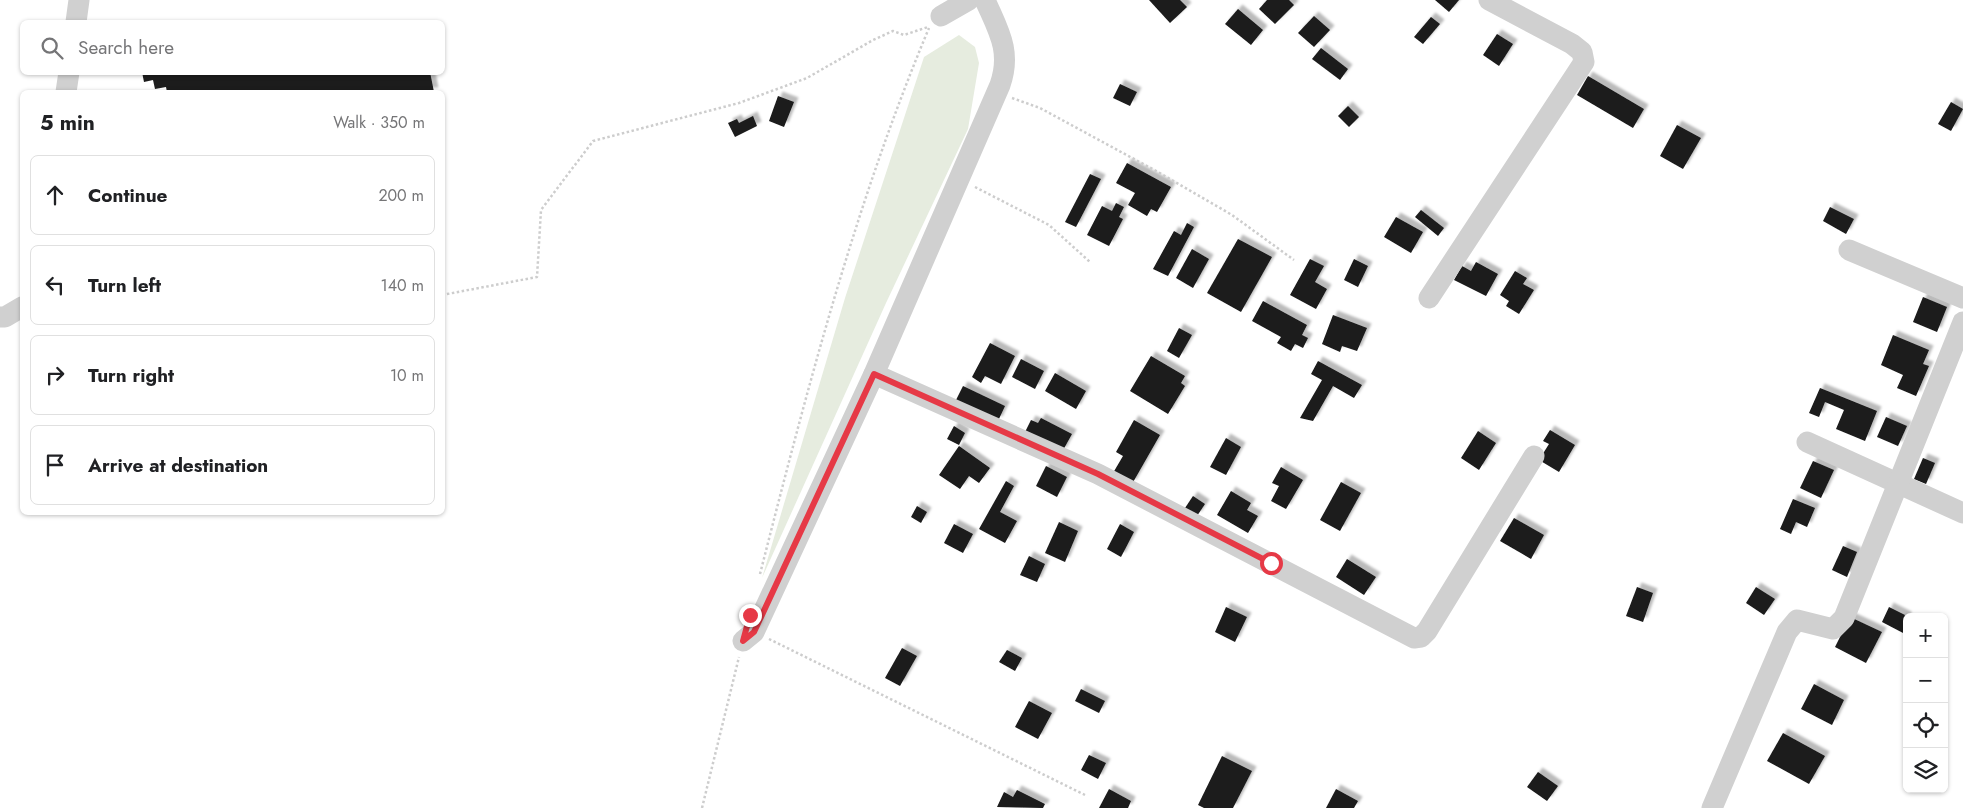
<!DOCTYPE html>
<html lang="en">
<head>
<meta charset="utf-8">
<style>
  body { margin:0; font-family:Jost,sans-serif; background:#f6f6f6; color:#202124 }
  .controls { position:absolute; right:15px; bottom:15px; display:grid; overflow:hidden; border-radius:8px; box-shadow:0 1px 4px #0004 }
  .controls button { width:45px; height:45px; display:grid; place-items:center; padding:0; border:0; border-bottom:1px solid #e0e0e0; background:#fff; color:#202124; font:25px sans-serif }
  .stop { position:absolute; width:15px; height:15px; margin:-11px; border:4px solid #e63946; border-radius:50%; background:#fff }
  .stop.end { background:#e63946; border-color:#fff; box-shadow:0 1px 5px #0008 }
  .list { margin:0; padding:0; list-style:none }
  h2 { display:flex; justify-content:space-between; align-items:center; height:65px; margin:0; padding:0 20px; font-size:21px }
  h2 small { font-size:16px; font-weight:400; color:#757577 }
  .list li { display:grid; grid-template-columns:32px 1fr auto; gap:15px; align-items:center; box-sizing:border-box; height:80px; margin:0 10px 10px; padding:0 10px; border:1px solid #e0e0e0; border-radius:8px }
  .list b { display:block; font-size:19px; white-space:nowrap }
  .list em { font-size:16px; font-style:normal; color:#757577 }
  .icon { flex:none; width:28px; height:28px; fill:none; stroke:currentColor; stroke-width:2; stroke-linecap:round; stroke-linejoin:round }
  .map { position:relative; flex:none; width:1963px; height:808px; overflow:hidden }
  .search { position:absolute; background:#fff; box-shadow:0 1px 4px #0004; left:20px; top:20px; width:425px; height:55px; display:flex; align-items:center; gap:12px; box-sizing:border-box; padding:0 18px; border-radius:8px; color:#757577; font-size:19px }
  .panel { position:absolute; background:#fff; box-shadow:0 1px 4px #0004; left:20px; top:90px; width:425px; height:425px; border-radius:8px }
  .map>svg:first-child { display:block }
  .green { fill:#e6ecdf }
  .building { fill:#1a1a1a; filter:url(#shadow) }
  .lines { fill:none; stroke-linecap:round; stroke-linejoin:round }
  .path { stroke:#cdcdcd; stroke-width:2.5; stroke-dasharray:2.5 2.5; stroke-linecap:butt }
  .minor { stroke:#d0d0d0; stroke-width:21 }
  .route { stroke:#e63946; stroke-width:6 }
</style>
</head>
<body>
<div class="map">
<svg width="1963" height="808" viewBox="0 0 1963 808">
  <defs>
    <filter id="shadow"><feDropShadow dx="4.5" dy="-4.5" stdDeviation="1" flood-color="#0004"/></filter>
  </defs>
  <rect width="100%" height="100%" fill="#fff"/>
  <polygon class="green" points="959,35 975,47 979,63 968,129 886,303 762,578 845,298 924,57"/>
  <g class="building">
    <polygon points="1149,0 1180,0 1187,7 1170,23"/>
    <polygon points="1267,0 1289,0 1294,5 1275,24 1259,9"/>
    <polygon points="1435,0 1459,0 1449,12"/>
    <polygon points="1238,9 1263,30 1251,45 1225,24"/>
    <polygon points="1314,16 1330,30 1314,47 1298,33"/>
    <polygon points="1431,17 1440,24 1423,44 1414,37"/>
    <polygon points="1497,34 1513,44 1499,66 1483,55"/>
    <polygon points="1321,48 1348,69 1340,80 1312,59"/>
    <polygon points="142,72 430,72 434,92 167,92 166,87 155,89 153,80 144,82"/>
    <polygon points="1588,76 1644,109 1633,128 1577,95"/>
    <polygon points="1120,84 1137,92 1130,106 1113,98"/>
    <polygon points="778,96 794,102 784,127 769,121"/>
    <polygon points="1951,102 1963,109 1951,131 1938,124"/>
    <polygon points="1348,106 1359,117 1349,127 1338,116"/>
    <polygon points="753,116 757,126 735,137 728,123 737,119 739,123"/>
    <polygon points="1677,125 1701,138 1683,169 1660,156"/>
    <polygon points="1127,163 1171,187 1157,212 1151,209 1147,216 1128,205 1135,193 1116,183"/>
    <polygon points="1090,174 1101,179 1076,227 1065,222"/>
    <polygon points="1116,203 1124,207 1119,217 1123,219 1109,246 1087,235 1102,206 1112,211"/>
    <polygon points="1830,207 1854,219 1846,234 1823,221"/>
    <polygon points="1421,210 1444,228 1438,236 1415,217"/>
    <polygon points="1396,217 1423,232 1411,253 1384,237"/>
    <polygon points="1187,223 1194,227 1168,276 1153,269 1174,231 1181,235"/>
    <polygon points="1238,239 1272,257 1241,312 1207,293"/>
    <polygon points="1192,249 1209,259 1193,288 1176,278"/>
    <polygon points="1310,259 1324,266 1315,282 1327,289 1316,309 1290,295"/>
    <polygon points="1354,259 1368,266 1358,287 1344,280"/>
    <polygon points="1476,262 1498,274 1486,296 1454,280 1462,266 1471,271"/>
    <polygon points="1515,271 1527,278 1523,284 1534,290 1519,314 1506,306 1509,301 1500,295"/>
    <polygon points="1923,297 1947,307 1937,332 1913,322"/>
    <polygon points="1263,301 1307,325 1302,335 1308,338 1303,348 1295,344 1291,351 1277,343 1281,337 1252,321"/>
    <polygon points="1333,315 1367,328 1357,351 1342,346 1340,352 1322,344"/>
    <polygon points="1179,328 1192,335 1179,358 1167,351"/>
    <polygon points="1893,335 1929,350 1923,364 1929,366 1916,396 1897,388 1903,375 1881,365"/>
    <polygon points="990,343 1015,356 1001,384 985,376 981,383 972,377"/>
    <polygon points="1151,356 1185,376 1181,383 1185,386 1168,414 1130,391"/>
    <polygon points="1021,359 1044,371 1035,389 1012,377"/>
    <polygon points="1318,361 1362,385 1354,398 1333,386 1313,421 1300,418 1322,380 1311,374"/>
    <polygon points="1055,373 1086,391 1076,409 1045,391"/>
    <polygon points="963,386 1005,406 998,421 955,402"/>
    <polygon points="1820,388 1877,411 1865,441 1836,429 1844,410 1825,402 1819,417 1809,413"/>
    <polygon points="1886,417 1907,426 1898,446 1877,437"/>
    <polygon points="1041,418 1072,434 1062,452 1025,432 1031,420 1038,423"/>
    <polygon points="1134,420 1160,435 1132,484 1113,473 1123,456 1116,452"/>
    <polygon points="954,426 965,433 959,445 947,439"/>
    <polygon points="1550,430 1575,445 1559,472 1539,460 1549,444 1543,441"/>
    <polygon points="1478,431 1496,443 1479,470 1461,458"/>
    <polygon points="1226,438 1241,447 1226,475 1210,467"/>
    <polygon points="959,446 990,468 979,483 969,476 960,489 939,475"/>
    <polygon points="1923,458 1935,463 1926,484 1914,479"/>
    <polygon points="1813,461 1834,470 1821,498 1800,488"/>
    <polygon points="1046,466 1067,477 1057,497 1036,486"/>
    <polygon points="1281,467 1303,480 1286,509 1271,501 1279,486 1272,483"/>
    <polygon points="1006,481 1014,486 1000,512 1017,521 1005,543 979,529"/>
    <polygon points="1341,482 1361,493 1340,531 1320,520"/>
    <polygon points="1231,491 1251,503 1247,510 1258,516 1248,533 1217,515"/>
    <polygon points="1193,496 1205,504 1197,516 1185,508"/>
    <polygon points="1793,499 1815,508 1807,527 1796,522 1791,534 1780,529"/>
    <polygon points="917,506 927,512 921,523 911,517"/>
    <polygon points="1514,518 1544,535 1531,559 1500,541"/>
    <polygon points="1059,522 1078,531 1065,562 1045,553"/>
    <polygon points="954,524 973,534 963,553 944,543"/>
    <polygon points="1120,524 1134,532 1121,557 1107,549"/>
    <polygon points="1843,546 1857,552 1847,577 1832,570"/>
    <polygon points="1029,556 1045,564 1037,582 1020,575"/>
    <polygon points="1347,559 1376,577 1364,595 1336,577"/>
    <polygon points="1637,587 1653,593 1643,622 1626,616"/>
    <polygon points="1756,587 1775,599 1764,615 1746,603"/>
    <polygon points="1226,607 1247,617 1235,642 1215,632"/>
    <polygon points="1889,607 1907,616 1905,634 1882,622"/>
    <polygon points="1850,617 1882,632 1866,663 1835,647"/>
    <polygon points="902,648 917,656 900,686 885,678"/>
    <polygon points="1007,650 1022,658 1015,671 999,662"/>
    <polygon points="1814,684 1844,700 1832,725 1801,709"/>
    <polygon points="1081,689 1105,701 1099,713 1075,701"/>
    <polygon points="1029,701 1052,713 1038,739 1015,727"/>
    <polygon points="1783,733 1825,756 1809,784 1767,761"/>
    <polygon points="1089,755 1106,763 1098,779 1081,770"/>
    <polygon points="1222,756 1252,771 1233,808 1204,808 1198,805"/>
    <polygon points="1538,772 1558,786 1547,801 1527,787"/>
    <polygon points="1109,789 1131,801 1128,808 1099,808"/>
    <polygon points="1336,789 1358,801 1354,808 1326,808"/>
    <polygon points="1017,790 1045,804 1043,808 997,807 1004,792 1013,797"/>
  </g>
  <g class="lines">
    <g class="path">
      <polyline points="1012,98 1040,108 1158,172 1232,215 1294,260"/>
      <polyline points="975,187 1049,225 1090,262"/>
      <polyline points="442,295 537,277 541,210 593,141 739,103 807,78 873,40 893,31 904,35 928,27"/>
      <path d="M760 574C807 390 855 204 929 28"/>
      <polyline points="769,639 1085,795"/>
      <polyline points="702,808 739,657"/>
    </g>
    <g class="minor">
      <polyline points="941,16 969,0"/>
      <polyline points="76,22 79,0"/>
      <polyline points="66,92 69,72"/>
      <polyline points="1849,250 1963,298"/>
      <polyline points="1429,298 1584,62 1582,52 1572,44 1489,0"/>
      <polyline points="0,317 5,317 22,307"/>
      <polyline points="874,374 1098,474 1414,638 1421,637 1427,631 1534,456"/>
      <polyline points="1807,442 1963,513"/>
      <path d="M743 641 754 632 874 374 1000 85C1012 51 998 30 985 0"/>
      <polyline points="1712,808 1787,632 1797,620 1833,629 1844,618 1963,322"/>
    </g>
  </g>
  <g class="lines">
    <polyline class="route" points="750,615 743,641 754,632 874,374 1098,474 1271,563"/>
  </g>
</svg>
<div class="controls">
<button>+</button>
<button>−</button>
<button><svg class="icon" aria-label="locate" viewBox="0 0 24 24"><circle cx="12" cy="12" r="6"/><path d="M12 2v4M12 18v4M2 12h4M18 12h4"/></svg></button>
<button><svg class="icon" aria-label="layers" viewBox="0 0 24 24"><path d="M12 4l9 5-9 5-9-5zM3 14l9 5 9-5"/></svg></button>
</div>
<div class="stop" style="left:1271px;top:563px"></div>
<div class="stop end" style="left:750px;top:615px"></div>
<div class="search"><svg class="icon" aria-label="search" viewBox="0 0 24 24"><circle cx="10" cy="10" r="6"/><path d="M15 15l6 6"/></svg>Search here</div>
<section class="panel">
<h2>5 min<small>Walk · 350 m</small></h2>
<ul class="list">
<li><svg class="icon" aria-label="ahead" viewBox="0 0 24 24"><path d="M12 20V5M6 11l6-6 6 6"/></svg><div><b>Continue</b></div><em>200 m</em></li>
<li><svg class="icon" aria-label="left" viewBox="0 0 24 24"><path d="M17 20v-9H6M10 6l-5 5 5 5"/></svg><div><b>Turn left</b></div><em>140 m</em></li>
<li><svg class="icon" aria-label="right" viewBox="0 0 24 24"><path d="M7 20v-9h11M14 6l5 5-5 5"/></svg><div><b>Turn right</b></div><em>10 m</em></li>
<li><svg class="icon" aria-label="arrive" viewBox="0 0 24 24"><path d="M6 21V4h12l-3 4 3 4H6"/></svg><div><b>Arrive at destination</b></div></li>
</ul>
</section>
</div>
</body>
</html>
